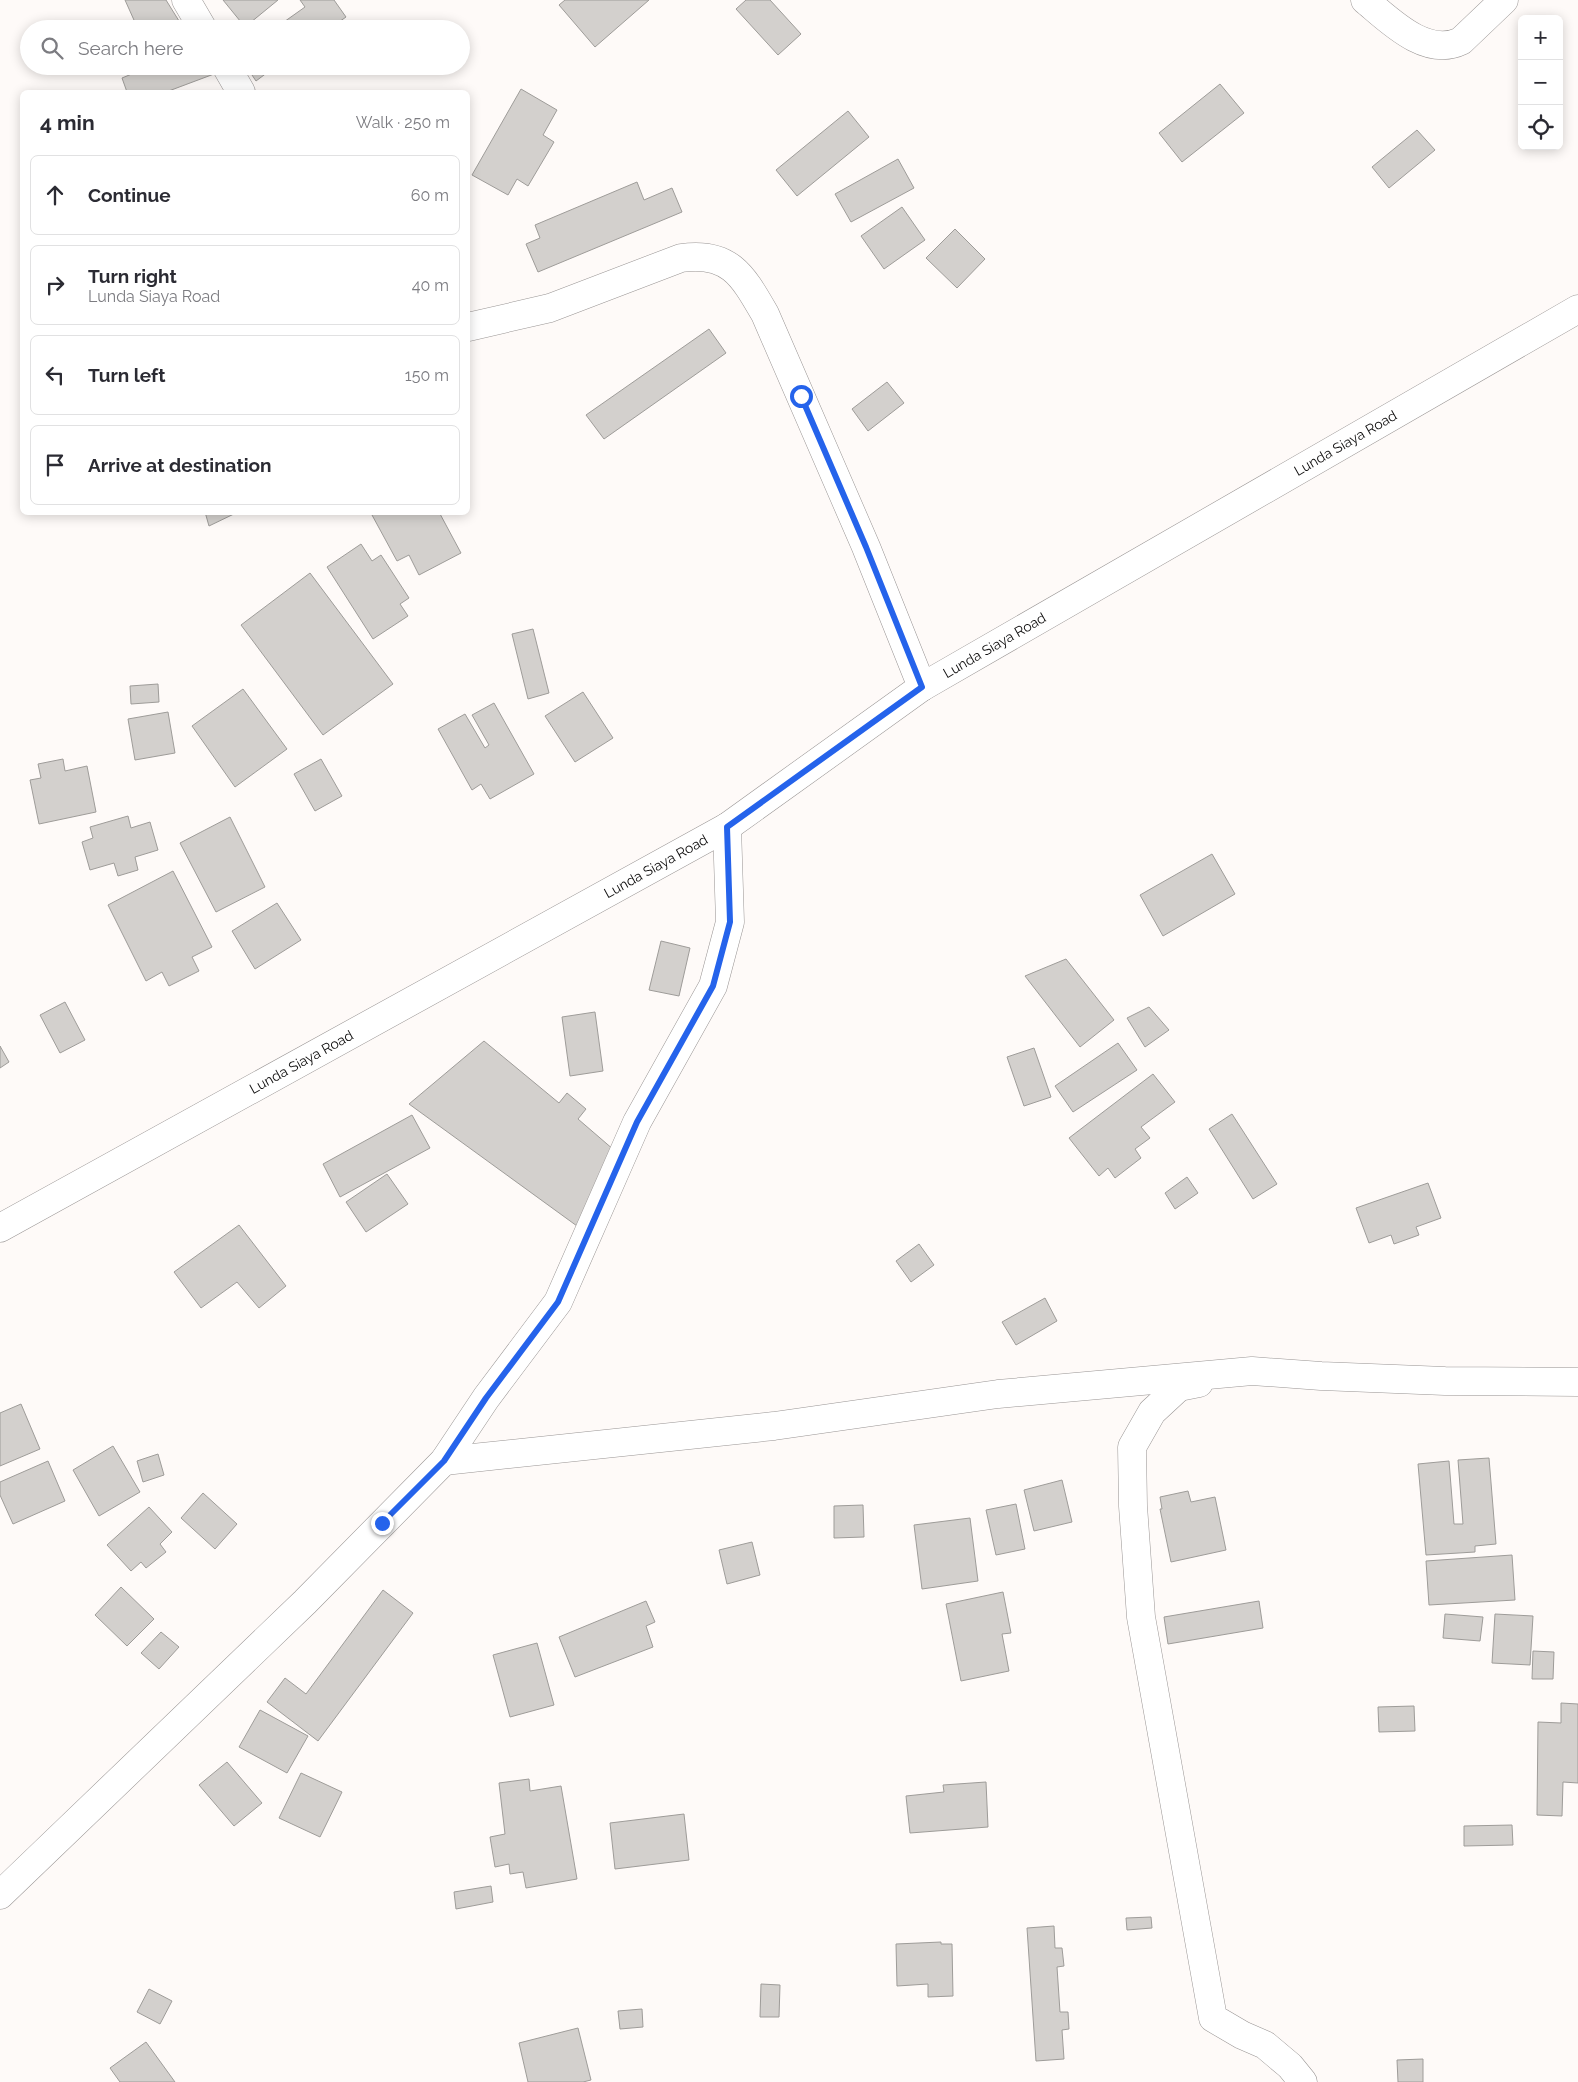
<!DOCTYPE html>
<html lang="en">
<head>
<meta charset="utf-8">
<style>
  body { margin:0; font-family:Raleway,sans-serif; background:#f7f7f7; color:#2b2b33 }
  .controls { position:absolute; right:15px; top:15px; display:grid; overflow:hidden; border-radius:8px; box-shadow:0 2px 12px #0003 }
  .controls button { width:45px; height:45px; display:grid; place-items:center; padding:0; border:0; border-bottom:1px solid #e1e1e2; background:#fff; color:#2b2b33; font:25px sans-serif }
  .stop { position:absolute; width:15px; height:15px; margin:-11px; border:4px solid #2563eb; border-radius:50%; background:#fff }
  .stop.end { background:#2563eb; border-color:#fff; box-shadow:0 1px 5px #0008 }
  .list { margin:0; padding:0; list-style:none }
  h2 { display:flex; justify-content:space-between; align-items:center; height:65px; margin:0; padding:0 20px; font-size:21px }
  h2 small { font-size:16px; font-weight:400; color:#7c7c81 }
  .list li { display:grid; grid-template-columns:32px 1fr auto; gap:15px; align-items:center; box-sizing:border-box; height:80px; margin:0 10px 10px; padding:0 10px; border:1px solid #e1e1e2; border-radius:8px }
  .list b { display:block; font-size:19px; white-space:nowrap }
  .list p { margin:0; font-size:16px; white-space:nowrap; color:#7c7c81 }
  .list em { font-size:16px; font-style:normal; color:#7c7c81 }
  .icon { flex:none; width:28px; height:28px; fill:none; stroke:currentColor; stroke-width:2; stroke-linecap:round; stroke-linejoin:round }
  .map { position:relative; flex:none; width:1578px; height:2082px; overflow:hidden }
  .search { position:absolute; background:#fff; box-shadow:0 2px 12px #0003; left:20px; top:20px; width:450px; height:55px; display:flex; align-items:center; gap:12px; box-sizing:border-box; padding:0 18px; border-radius:28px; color:#7c7c81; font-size:19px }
  .panel { position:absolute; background:#fff; box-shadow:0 2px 12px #0003; left:20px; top:90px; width:450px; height:425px; border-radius:8px }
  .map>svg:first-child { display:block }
  .building { fill:#d3d0cd; stroke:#9e9c99 }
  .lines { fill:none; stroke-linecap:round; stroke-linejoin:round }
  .street-casing { stroke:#999594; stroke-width:29 }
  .primary-casing { stroke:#999594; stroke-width:29 }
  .street { stroke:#fff; stroke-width:28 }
  .primary { stroke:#fff; stroke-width:28 }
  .route { stroke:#2563eb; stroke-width:6 }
  .labels { text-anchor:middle; stroke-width:4; stroke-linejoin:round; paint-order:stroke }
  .street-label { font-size:14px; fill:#0e0d0d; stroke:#fefaf8 }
</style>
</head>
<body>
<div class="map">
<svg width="1578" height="2082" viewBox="0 0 1578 2082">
  <rect width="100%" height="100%" fill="#fefaf8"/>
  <g class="building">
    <polygon points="125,0 166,0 184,29 138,29"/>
    <polygon points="223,0 278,0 245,27"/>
    <polygon points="300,0 334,0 346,17 329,29 274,29 305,7"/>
    <polygon points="565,0 649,0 595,47 559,5"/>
    <polygon points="746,0 770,0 801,34 778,55 736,9"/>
    <polygon points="259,21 264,29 247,29"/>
    <polygon points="151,66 210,66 214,74 166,92 127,92 122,78"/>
    <polygon points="246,66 276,66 256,81"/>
    <polygon points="1220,84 1244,113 1182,162 1159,133"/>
    <polygon points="521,89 557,110 543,135 554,142 528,186 517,179 508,195 472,175"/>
    <polygon points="848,111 869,137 797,196 776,170"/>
    <polygon points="1417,130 1435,150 1389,188 1372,167"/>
    <polygon points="898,159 914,188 851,222 835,194"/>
    <polygon points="637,182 644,200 672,188 682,212 538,272 526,244 540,238 535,225"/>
    <polygon points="902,207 925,240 884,269 861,236"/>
    <polygon points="955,229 985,259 957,288 926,258"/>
    <polygon points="709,329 726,353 604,439 586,415"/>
    <polygon points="887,382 904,403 868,431 852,409"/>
    <polygon points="205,512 238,512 209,526"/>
    <polygon points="377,512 439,512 461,553 419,575 409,555 397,561 372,515"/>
    <polygon points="361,544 372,561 381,555 409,598 400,604 408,616 373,639 327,567"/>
    <polygon points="310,573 393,684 323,735 241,625"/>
    <polygon points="533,629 549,693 528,699 512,634"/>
    <polygon points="158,684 159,702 131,704 130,686"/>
    <polygon points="243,689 287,749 235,787 192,726"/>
    <polygon points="583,692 613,738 575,762 545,716"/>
    <polygon points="494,703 534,774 490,799 481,784 472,790 438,729 465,714 485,748 489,745 472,715"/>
    <polygon points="168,712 175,753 135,760 128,719"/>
    <polygon points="63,759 65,771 87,766 96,812 39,824 30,780 41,778 38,764"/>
    <polygon points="321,759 342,796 315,811 294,774"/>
    <polygon points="128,816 131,828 150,822 158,850 135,857 138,870 118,876 114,863 90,870 82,842 93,838 90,827"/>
    <polygon points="230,817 265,887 216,912 180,843"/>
    <polygon points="1212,854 1235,894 1163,936 1140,895"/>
    <polygon points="173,871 212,947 192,957 199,971 169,986 162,972 146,981 108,905"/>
    <polygon points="277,903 301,940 255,969 232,931"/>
    <polygon points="661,941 690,948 679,996 649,990"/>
    <polygon points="1066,959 1114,1020 1080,1047 1025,976"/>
    <polygon points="65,1002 85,1040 60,1053 40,1015"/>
    <polygon points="1149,1007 1169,1030 1145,1047 1127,1018"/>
    <polygon points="595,1012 603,1071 570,1076 562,1017"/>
    <polygon points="484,1041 559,1103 567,1093 586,1109 578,1119 614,1150 577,1226 409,1104"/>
    <polygon points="1118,1043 1137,1070 1073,1112 1055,1086"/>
    <polygon points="0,1046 9,1062 0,1068"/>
    <polygon points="1034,1048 1051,1097 1024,1106 1007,1057"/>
    <polygon points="1153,1074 1175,1102 1141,1127 1150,1138 1135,1149 1141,1158 1115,1178 1108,1168 1099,1176 1069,1138"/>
    <polygon points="1232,1114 1277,1184 1253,1199 1209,1129"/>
    <polygon points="412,1115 430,1148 340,1197 323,1164"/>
    <polygon points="387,1174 408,1204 366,1232 346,1202"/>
    <polygon points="1187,1177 1198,1193 1175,1209 1165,1193"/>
    <polygon points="1428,1183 1441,1218 1416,1227 1419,1235 1394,1244 1391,1235 1369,1243 1356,1208"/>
    <polygon points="239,1225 286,1286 259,1308 237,1282 201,1308 174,1272"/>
    <polygon points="919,1244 934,1265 911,1282 896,1261"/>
    <polygon points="1045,1298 1057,1321 1016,1345 1002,1322"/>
    <polygon points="21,1404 40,1449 0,1466 0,1413"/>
    <polygon points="113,1446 140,1492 99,1516 73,1470"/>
    <polygon points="158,1454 164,1475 143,1482 137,1461"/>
    <polygon points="1489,1458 1496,1544 1475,1546 1475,1552 1426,1555 1418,1464 1449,1461 1454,1524 1463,1524 1458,1460"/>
    <polygon points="48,1461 65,1501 13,1524 0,1495 0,1482"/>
    <polygon points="1062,1480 1072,1522 1034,1531 1024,1490"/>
    <polygon points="1188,1491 1191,1502 1215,1497 1226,1550 1171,1562 1160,1509 1162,1509 1160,1497"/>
    <polygon points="203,1493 237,1524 215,1549 181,1518"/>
    <polygon points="1016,1504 1025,1549 996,1555 986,1510"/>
    <polygon points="863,1505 864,1537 834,1538 834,1506"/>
    <polygon points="149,1507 172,1532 160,1544 166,1552 146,1568 141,1562 131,1571 107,1545"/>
    <polygon points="970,1518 978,1581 922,1589 914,1525"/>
    <polygon points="752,1542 760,1575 727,1584 719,1550"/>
    <polygon points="1512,1555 1515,1600 1429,1605 1426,1561"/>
    <polygon points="121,1587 154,1619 127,1646 95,1615"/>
    <polygon points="383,1590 413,1613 318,1741 267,1702 285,1678 306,1694"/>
    <polygon points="1003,1592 1011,1633 1002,1634 1009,1671 961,1681 946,1604"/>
    <polygon points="646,1601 655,1622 646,1626 653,1647 575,1677 559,1637"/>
    <polygon points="1259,1601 1263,1628 1168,1644 1164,1617"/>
    <polygon points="1445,1614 1483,1617 1480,1641 1443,1638"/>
    <polygon points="1495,1614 1533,1616 1530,1665 1492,1663"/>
    <polygon points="161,1632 179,1647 159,1669 141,1653"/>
    <polygon points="537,1643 554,1705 510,1717 493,1655"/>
    <polygon points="1533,1651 1554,1652 1553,1679 1532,1679"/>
    <polygon points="1561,1703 1578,1704 1578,1783 1563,1782 1562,1816 1537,1815 1538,1722 1561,1723"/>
    <polygon points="1414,1706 1415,1731 1379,1732 1378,1707"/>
    <polygon points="260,1710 308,1736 287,1773 239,1747"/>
    <polygon points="227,1762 262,1803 234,1826 199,1785"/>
    <polygon points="301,1773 342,1792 320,1837 279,1818"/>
    <polygon points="529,1779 530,1791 561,1786 577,1879 526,1888 523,1872 510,1874 509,1864 495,1867 490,1837 505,1834 499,1783"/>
    <polygon points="986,1782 988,1827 910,1833 906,1796 944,1792 943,1785"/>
    <polygon points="684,1814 689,1860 615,1869 610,1823"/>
    <polygon points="1512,1825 1513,1845 1464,1846 1464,1826"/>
    <polygon points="491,1886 493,1902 456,1909 454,1892"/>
    <polygon points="1151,1917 1152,1928 1127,1930 1126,1918"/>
    <polygon points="1054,1926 1055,1948 1062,1948 1064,1966 1057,1967 1060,2012 1068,2012 1069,2029 1062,2030 1064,2059 1036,2061 1027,1928"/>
    <polygon points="941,1942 941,1944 952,1944 953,1996 928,1997 928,1984 897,1986 896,1944"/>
    <polygon points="761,1984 780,1985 779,2017 760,2017"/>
    <polygon points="149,1989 172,2001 160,2024 137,2012"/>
    <polygon points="642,2009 643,2027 620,2029 618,2011"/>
    <polygon points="578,2028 591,2080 583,2082 528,2082 519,2043"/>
    <polygon points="146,2042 175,2082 120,2082 110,2068"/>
    <polygon points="1423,2059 1423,2082 1398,2082 1397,2060"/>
  </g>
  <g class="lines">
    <g class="street-casing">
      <g id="street">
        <polyline points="186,0 203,29"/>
        <path d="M1365 0C1389 20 1426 58 1461 41L1504 0"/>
        <polyline points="226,66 241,92"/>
        <path d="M468 327 550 308 681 258C730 251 743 276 765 314L866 547 922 687"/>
        <polyline points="1199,1383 1179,1387 1152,1412 1132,1447 1133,1506 1141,1617 1213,2018 1242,2035 1265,2045 1290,2066 1303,2082"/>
        <polyline points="444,1461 774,1426 998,1394 1252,1371 1321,1376 1445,1381 1578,1382"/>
        <polyline points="0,1895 305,1602 444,1461 486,1398 558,1302 637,1122 713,986 730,922 727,827"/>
      </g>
    </g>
    <g class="primary-casing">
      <g id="primary">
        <path id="s1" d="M0 1228 727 827 922 687 1578 309"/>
      </g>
    </g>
    <use href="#street" class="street"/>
    <use href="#primary" class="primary"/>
  </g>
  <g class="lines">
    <polyline class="route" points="382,1523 444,1461 486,1398 558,1302 637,1122 713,986 730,922 727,827 922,687 866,547 801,396"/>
  </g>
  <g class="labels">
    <g class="street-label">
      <text dy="5" stroke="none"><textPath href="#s1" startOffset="1559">Lunda Siaya Road</textPath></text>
      <text dy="5" stroke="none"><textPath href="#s1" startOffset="1154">Lunda Siaya Road</textPath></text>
      <text dy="5" stroke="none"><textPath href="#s1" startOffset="749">Lunda Siaya Road</textPath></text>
      <text dy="5" stroke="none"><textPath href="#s1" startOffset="344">Lunda Siaya Road</textPath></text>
    </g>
  </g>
</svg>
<div class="controls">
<button>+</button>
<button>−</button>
<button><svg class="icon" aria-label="locate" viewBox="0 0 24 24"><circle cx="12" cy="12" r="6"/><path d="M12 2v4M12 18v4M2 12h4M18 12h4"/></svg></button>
</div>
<div class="stop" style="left:801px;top:396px"></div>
<div class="stop end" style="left:382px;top:1523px"></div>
<div class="search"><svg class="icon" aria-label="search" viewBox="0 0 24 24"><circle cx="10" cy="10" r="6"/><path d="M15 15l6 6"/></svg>Search here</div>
<section class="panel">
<h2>4 min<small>Walk · 250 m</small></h2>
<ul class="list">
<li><svg class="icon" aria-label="ahead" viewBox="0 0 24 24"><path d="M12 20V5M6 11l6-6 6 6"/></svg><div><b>Continue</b></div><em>60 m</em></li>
<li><svg class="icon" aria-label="right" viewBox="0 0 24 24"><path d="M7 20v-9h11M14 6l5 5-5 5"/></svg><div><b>Turn right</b><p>Lunda Siaya Road</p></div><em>40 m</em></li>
<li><svg class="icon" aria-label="left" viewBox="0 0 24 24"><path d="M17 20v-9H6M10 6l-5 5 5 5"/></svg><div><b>Turn left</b></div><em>150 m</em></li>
<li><svg class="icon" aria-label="arrive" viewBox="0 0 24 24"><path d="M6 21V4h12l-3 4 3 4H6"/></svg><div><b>Arrive at destination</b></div></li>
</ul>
</section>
</div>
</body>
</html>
